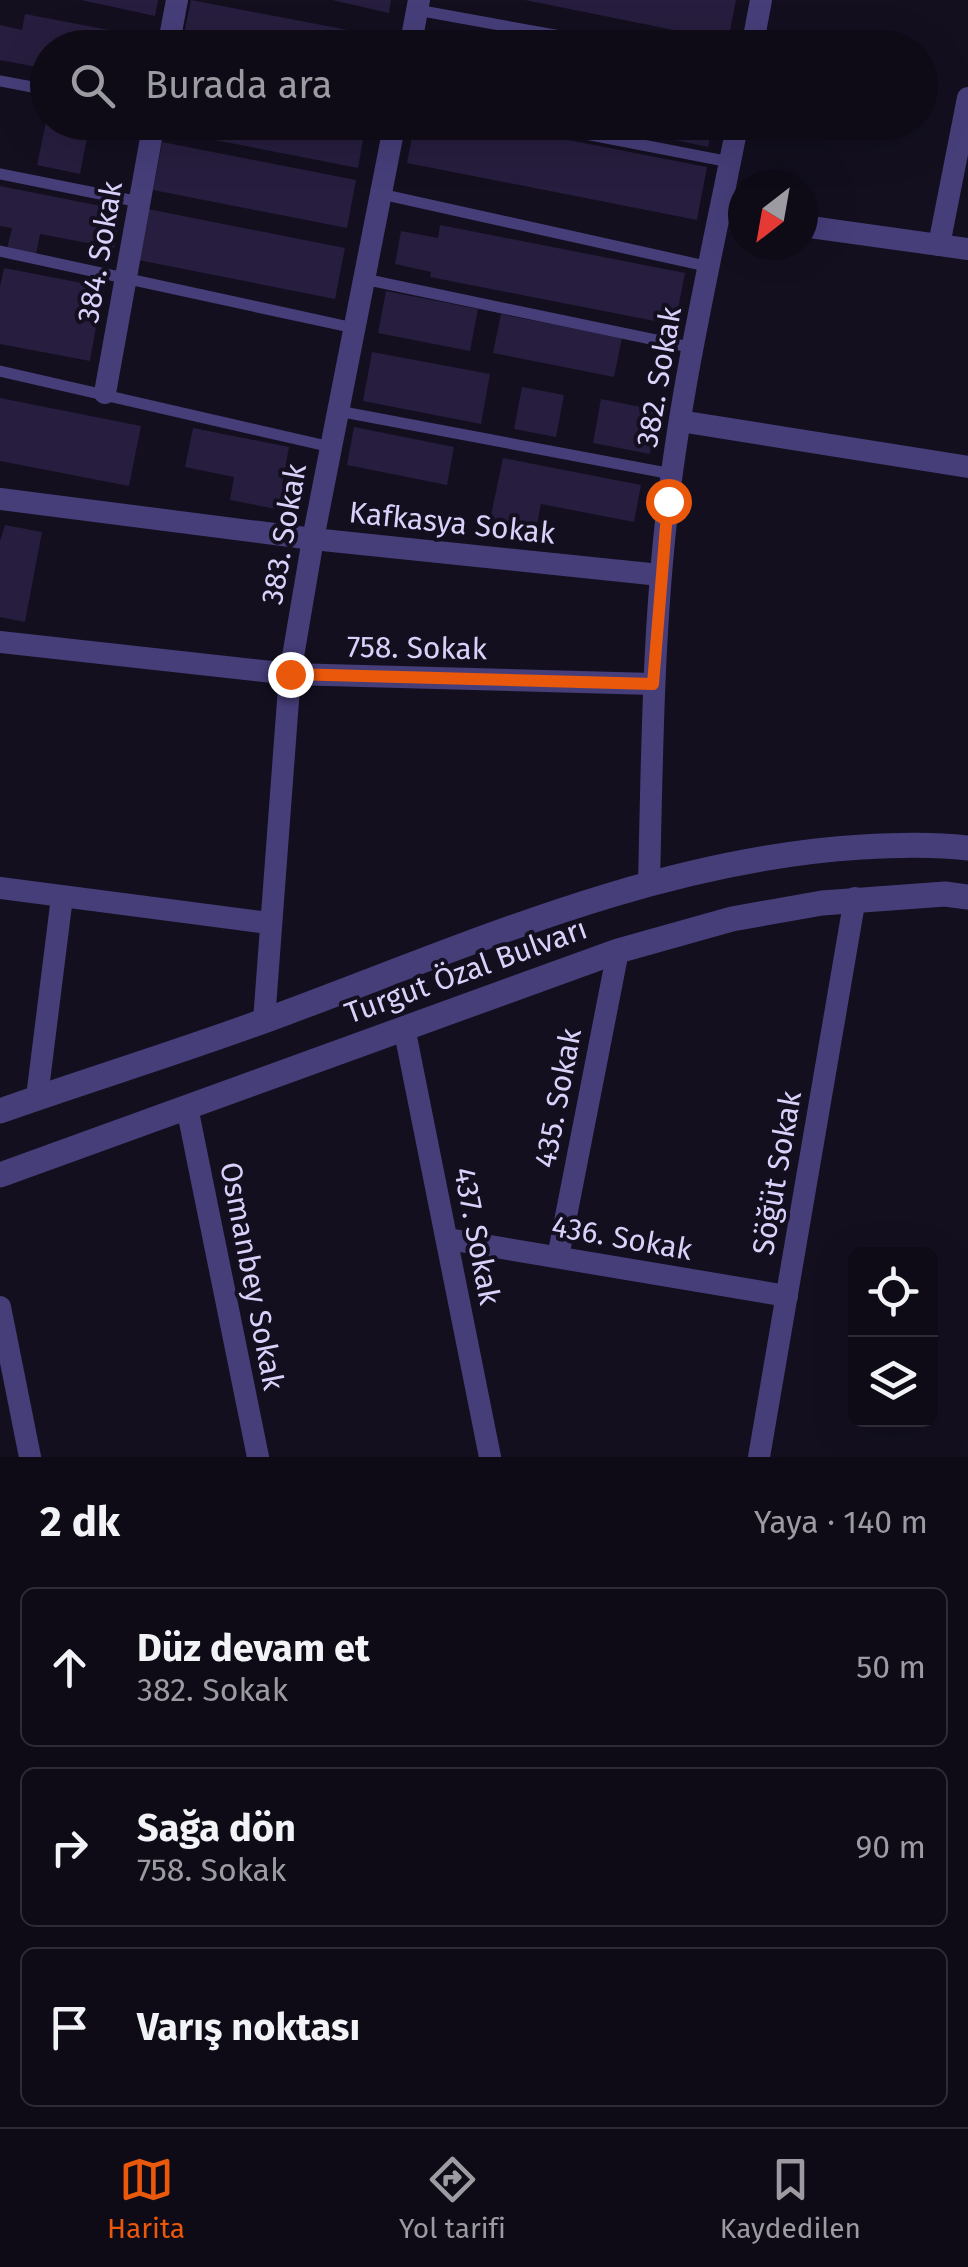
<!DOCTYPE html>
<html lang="tr">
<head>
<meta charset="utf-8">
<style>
  body { margin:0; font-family:"Fira Sans",sans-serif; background:#1c1924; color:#f1f3f6 }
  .controls { position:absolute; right:30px; bottom:30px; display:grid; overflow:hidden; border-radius:15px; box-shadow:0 10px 40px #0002 }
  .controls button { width:90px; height:90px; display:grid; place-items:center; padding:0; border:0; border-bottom:2px solid #2e2b36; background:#0e0b17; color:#f1f3f6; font:50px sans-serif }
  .compass { position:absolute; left:728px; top:170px; width:90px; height:90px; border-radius:50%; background:#0e0b17; box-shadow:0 10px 40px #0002; rotate:211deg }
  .stop { position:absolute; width:30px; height:30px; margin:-22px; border:8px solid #ea580c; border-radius:50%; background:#fff }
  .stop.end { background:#ea580c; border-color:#fff; box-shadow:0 2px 10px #0008 }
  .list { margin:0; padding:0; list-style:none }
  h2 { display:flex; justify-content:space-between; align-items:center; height:130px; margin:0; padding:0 40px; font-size:42px }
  h2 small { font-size:32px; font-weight:400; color:#9b9ba1 }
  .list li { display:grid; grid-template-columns:65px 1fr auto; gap:30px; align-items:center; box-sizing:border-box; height:160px; margin:0 20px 20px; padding:0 20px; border:2px solid #2e2b36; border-radius:15px }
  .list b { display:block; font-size:38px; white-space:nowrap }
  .list p { margin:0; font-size:32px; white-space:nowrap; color:#9b9ba1 }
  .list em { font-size:32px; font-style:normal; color:#9b9ba1 }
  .icon { flex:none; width:55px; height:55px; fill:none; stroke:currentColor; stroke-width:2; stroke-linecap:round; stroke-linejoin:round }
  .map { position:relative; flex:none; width:968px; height:1457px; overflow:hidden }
  .search { position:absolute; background:#0e0b17; box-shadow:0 10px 40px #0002; left:30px; right:30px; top:30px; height:110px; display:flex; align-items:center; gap:25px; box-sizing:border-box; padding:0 35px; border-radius:55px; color:#9b9ba1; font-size:38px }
  .sheet { height:670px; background:#0e0b17 }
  nav { display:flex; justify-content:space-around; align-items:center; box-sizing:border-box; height:140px; border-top:2px solid #2e2b36; background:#0e0b17; font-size:28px; color:#9b9ba1 }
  nav a { display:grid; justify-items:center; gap:5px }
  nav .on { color:#ea580c }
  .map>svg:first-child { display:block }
  .building { fill:#271d3e }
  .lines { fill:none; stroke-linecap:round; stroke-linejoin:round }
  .service { stroke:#463e79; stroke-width:11 }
  .minor { stroke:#463e79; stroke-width:22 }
  .tertiary { stroke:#463e79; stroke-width:25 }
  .route { stroke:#ea580c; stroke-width:12 }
  .labels { text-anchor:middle; stroke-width:8; stroke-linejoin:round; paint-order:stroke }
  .street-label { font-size:30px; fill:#dad1fa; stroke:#130f1f }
</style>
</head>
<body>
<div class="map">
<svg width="968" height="1457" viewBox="0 0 968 1457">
  <rect width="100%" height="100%" fill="#130f1f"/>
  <g class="building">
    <polygon points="81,0 158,0 155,16"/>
    <polygon points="191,0 384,37 382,48 181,48"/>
    <polygon points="332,0 391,0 389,13"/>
    <polygon points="525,0 736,0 728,41"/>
    <polygon points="25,14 151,38 149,48 48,48 48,69 0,60 0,25 22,30"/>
    <polygon points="432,32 501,46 501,48 429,48"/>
    <polygon points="46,122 90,122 80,174 37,165"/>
    <polygon points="165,122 339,122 365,128 358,168 164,130"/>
    <polygon points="415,122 476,122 707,167 697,220 407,163"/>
    <polygon points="591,122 713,122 708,147"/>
    <polygon points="162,142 356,180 347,228 153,190"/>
    <polygon points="0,186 121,210 114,248 40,234 36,254 7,249 12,228 0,226"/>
    <polygon points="148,209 345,248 335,299 138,260"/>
    <polygon points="440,225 685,273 675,325 430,277 431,272 395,264 401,231 438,238"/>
    <polygon points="4,268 103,287 90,361 0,344 0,287"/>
    <polygon points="386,291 478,309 470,351 378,333"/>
    <polygon points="501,314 622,338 614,377 493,353"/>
    <polygon points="372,352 490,374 481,424 363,401"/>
    <polygon points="522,387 564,395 556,437 514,429"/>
    <polygon points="0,398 141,426 129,486 0,461"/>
    <polygon points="601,399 656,410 650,454 593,443"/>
    <polygon points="354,427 454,447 447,485 347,465"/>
    <polygon points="193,428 289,447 282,485 297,488 292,512 230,500 234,477 185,467"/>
    <polygon points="503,458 641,485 634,522 541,504 536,529 490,520"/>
    <polygon points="5,525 42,532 25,622 0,617 0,541"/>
  </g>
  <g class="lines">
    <g class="service">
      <polyline points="417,10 627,48"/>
      <polyline points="0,81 48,90"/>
      <polyline points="524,122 730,162"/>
      <polyline points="0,174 140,202"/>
      <polyline points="381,194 710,267"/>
      <polyline points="0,251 354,328"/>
      <polyline points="364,279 694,348"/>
      <polyline points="0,371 331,447"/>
      <polyline points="338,411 672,474"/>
    </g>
    <g class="minor">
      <polyline points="168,48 177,0"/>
      <polyline points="410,48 419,0"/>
      <polyline points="752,48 761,0"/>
      <polyline points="803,226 968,249"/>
      <polyline points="939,245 968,98"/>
      <polyline points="105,393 154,122"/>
      <polyline points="680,421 968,467"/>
      <polyline points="0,499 313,539 660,575"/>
      <polyline points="0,642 290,674 653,684"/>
      <path d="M649 884C652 757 653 630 668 504 683 376 713 249 738 122"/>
      <polyline points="0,888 269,923"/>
      <polyline points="264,1021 290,674 313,539 395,122"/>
      <polyline points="404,1027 490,1457"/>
      <polyline points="37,1097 62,897"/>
      <polyline points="187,1107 258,1457"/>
      <polyline points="448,1239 787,1296"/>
      <polyline points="558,1257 618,951"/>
      <polyline points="0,1307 30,1457"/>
      <polyline points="759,1457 855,898"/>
    </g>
    <g class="tertiary">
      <path d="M0 1111C96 1077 193 1048 288 1012 473 943 661 859 862 847 897 845 933 844 968 848"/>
      <polyline points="0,1175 618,951 732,919 822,903 945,894 968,897"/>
    </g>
  </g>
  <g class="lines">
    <polyline class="route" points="290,674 653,684 668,501"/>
  </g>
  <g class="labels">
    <g class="street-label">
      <text transform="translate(100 252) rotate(-80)" y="10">384. Sokak</text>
      <text transform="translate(659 377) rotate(-80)" y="10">382. Sokak</text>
      <text transform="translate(452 523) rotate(6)" y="10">Kafkasya Sokak</text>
      <text transform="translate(284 534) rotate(-80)" y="10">383. Sokak</text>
      <text transform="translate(417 648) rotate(1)" y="10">758. Sokak</text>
      <text transform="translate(466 971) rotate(-20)" y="10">Turgut Özal Bulvarı</text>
      <text transform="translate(558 1098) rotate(-79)" y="10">435. Sokak</text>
      <text transform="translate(777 1173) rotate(-80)" y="10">Söğüt Sokak</text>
      <text transform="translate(477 1236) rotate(79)" y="10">437. Sokak</text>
      <text transform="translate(622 1238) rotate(10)" y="10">436. Sokak</text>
      <text transform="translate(252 1276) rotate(79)" y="10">Osmanbey Sokak</text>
    </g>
  </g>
</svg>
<div class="controls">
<button><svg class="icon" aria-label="locate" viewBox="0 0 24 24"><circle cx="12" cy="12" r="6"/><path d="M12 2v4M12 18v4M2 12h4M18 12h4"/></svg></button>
<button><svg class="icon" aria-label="layers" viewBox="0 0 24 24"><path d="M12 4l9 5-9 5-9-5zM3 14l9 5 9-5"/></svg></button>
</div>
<svg class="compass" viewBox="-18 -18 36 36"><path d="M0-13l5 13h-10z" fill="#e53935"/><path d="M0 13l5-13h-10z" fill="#9b9ba1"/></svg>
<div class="stop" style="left:668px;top:501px"></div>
<div class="stop end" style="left:290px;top:674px"></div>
<div class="search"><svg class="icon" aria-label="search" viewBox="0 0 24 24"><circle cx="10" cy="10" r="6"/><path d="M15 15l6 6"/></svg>Burada ara</div>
</div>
<section class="sheet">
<h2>2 dk<small>Yaya · 140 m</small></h2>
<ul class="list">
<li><svg class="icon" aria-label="ahead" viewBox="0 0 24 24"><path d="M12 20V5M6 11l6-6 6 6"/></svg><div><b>Düz devam et</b><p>382. Sokak</p></div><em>50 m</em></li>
<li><svg class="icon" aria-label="right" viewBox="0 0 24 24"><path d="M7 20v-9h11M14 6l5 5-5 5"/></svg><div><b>Sağa dön</b><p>758. Sokak</p></div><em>90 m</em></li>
<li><svg class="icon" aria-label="arrive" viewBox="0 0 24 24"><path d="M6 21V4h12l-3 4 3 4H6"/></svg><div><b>Varış noktası</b></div></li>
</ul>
</section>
<nav>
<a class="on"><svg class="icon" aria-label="map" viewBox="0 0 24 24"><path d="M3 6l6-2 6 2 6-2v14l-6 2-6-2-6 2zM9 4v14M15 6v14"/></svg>Harita</a>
<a><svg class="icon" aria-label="directions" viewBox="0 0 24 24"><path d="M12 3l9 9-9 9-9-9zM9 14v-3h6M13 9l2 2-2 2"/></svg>Yol tarifi</a>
<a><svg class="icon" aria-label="saved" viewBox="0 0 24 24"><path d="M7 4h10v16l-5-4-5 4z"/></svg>Kaydedilen</a>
</nav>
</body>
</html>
